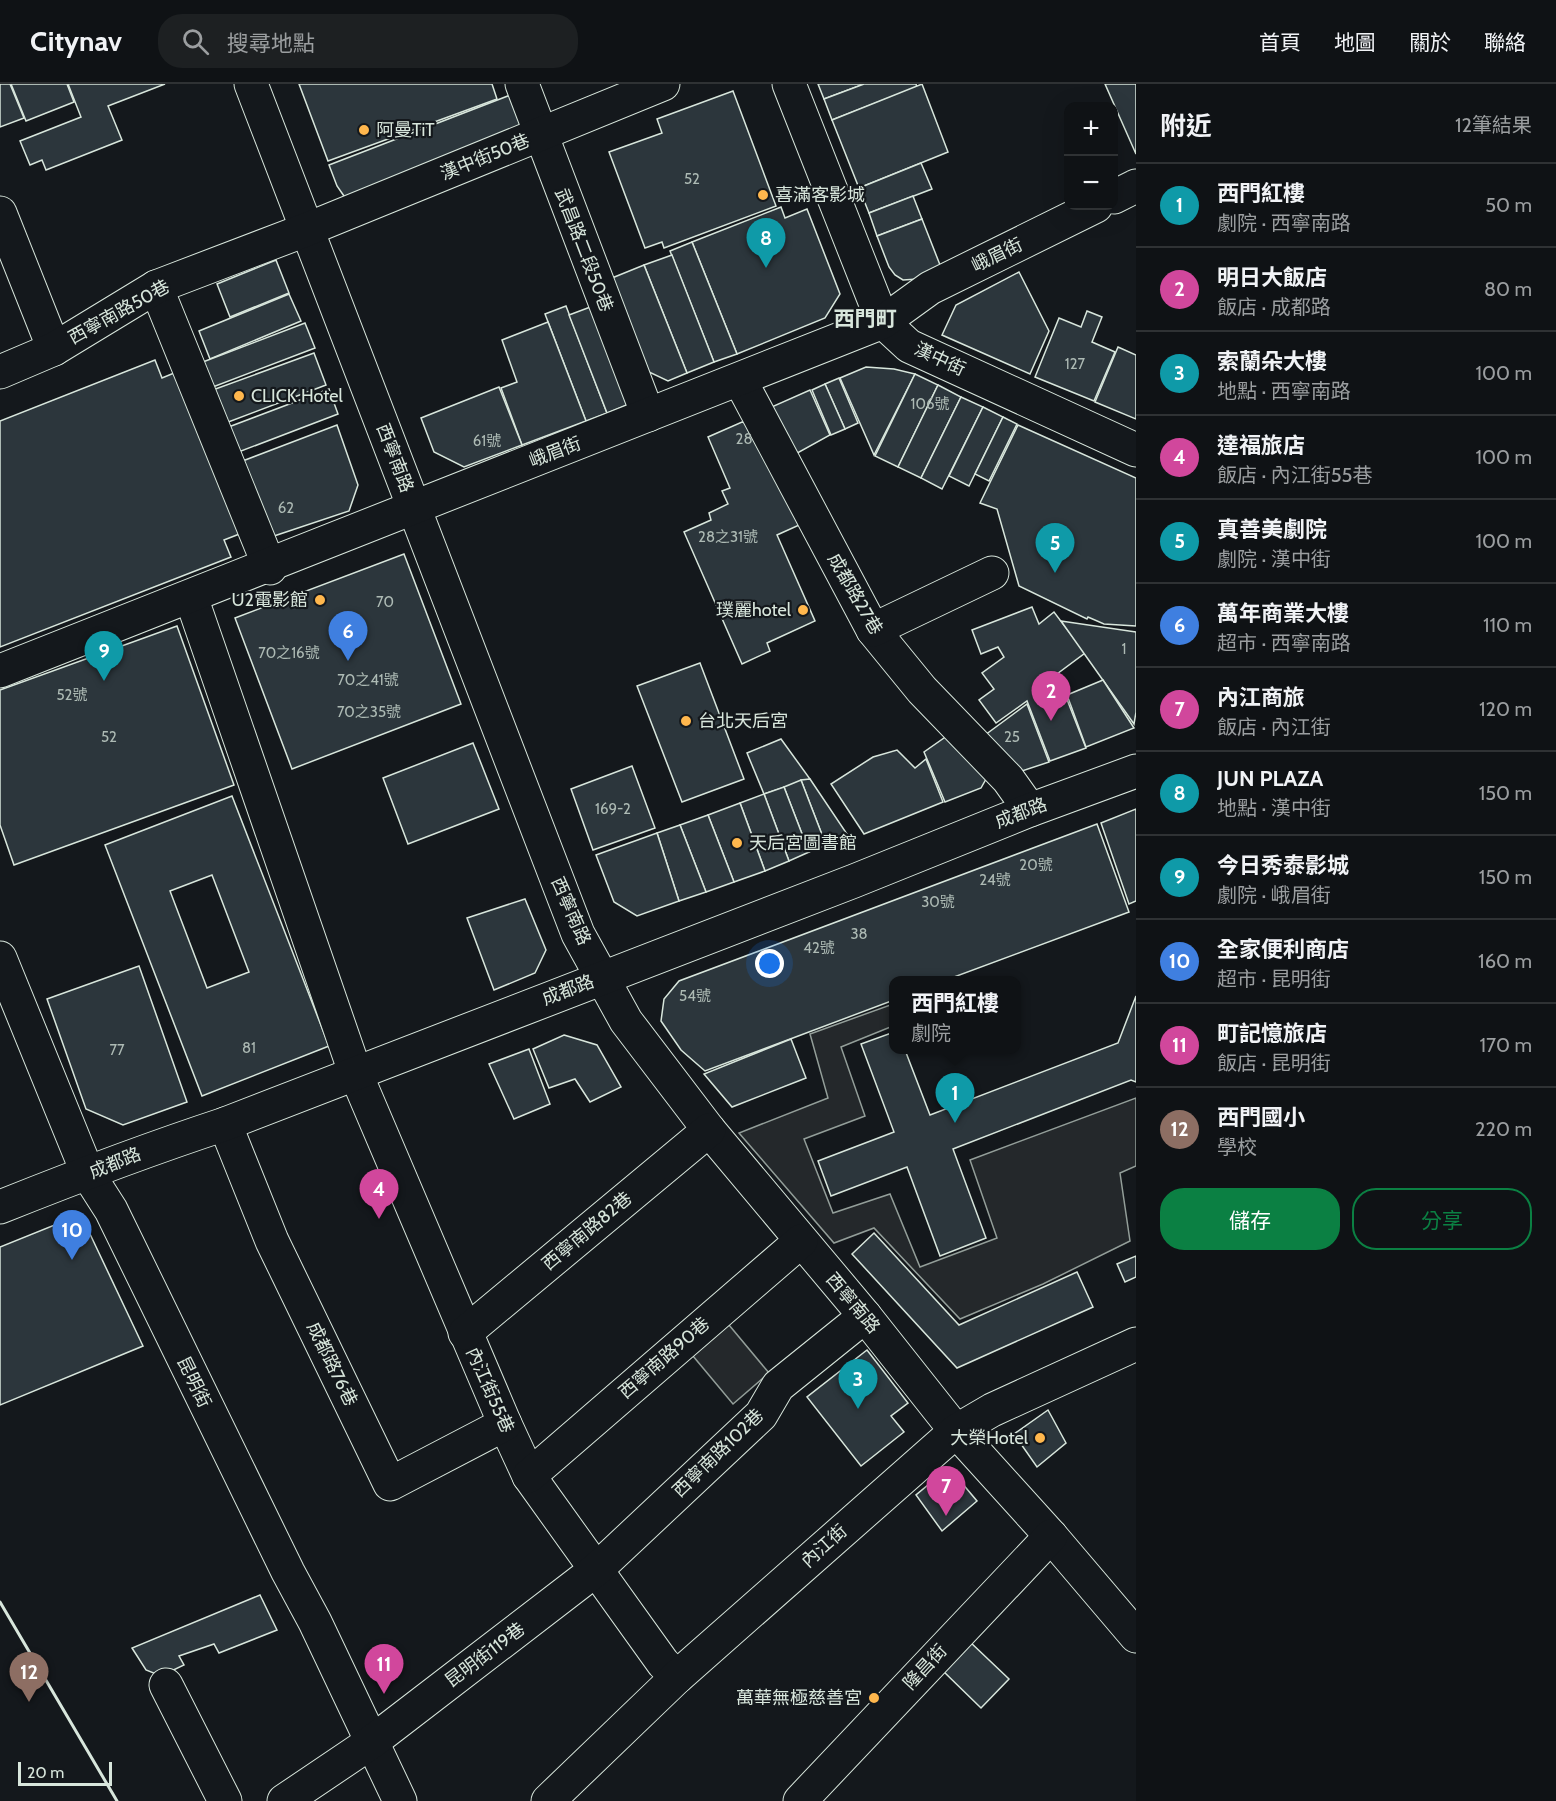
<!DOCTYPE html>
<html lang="zh-TW">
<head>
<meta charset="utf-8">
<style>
  body { margin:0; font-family:Cabin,"Noto Sans TC",sans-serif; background:#1d2022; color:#f1f3f6 }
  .controls { position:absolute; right:18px; top:18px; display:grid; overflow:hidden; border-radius:12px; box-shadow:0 6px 24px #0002 }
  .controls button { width:54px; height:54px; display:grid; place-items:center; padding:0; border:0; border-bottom:2px solid #2f3234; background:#0f1215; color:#f1f3f6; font:30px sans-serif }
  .scale { position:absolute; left:18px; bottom:15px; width:94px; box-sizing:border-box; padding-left:6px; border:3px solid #d8e6dc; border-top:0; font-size:16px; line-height:21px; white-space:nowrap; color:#d8e6dc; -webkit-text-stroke:4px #14181c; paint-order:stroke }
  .you { position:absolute; left:770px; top:880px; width:21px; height:21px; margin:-15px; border:4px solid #fff; border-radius:50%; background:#1a73e8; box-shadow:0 0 0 9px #1a73e833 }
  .badge { display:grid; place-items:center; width:39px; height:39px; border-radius:50%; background:#0b8043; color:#fff; font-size:20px; font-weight:700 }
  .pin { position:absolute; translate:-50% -50px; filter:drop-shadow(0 2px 3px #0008) }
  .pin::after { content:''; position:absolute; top:32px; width:21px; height:18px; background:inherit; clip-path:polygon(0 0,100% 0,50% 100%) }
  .popup { position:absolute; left:889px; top:892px; width:132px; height:78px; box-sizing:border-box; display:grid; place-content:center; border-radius:12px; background:#0f1215; filter:drop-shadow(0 2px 4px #0005); font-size:20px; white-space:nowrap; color:#9b9ea0 }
  .popup b { font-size:22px; color:#f1f3f6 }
  .popup::after { content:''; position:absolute; left:50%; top:100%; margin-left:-12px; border:12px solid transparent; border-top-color:#0f1215 }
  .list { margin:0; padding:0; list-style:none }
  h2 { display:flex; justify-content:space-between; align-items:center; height:78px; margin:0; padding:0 24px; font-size:26px }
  h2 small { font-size:20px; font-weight:400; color:#9b9ea0 }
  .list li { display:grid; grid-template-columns:39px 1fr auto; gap:18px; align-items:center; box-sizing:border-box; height:84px; padding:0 24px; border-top:2px solid #2f3234 }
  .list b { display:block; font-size:22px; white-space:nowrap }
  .list p { margin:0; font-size:20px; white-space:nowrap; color:#9b9ea0 }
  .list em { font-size:20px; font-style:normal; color:#9b9ea0 }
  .actions { display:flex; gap:12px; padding:18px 24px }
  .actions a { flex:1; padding:14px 0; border:2px solid #0b8043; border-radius:24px; text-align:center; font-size:21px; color:#0b8043 }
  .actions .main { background:#0b8043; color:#fff }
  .icon { flex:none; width:33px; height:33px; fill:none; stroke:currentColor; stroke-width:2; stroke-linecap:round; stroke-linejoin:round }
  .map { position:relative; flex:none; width:1136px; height:1717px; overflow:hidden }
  header { display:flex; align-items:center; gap:36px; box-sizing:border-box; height:84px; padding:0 30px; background:#0f1215; border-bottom:2px solid #2f3234 }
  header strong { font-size:28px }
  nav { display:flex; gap:33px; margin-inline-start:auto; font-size:21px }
  .search { width:420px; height:54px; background:#1d2022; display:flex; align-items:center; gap:15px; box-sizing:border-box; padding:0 21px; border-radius:24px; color:#9b9ea0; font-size:22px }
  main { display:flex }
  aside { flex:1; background:#0f1215 }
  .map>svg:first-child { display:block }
  .parking { fill:#24282b; stroke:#939e99; stroke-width:1.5 }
  .building { fill:#2c363c; stroke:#d8e6dc; stroke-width:1.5; fill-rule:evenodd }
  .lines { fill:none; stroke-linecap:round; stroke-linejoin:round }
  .minor-casing { stroke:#d8e6dc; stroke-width:35 }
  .major-casing { stroke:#d8e6dc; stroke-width:35 }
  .minor { stroke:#14181c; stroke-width:33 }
  .major { stroke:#14181c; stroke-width:33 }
  .wall { stroke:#d8e6dc; stroke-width:3 }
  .poi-dot { fill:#ffb74d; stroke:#14181c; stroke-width:2 }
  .labels { text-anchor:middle; stroke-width:4.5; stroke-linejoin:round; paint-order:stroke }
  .number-label { font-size:15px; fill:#adbab4 }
  .poi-label { font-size:18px; fill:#d8e6dc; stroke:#14181c; text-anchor:start }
  .street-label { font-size:18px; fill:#d8e6dc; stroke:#14181c }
  .quarter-label { font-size:21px; font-weight:bold; fill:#d8e6dc; stroke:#14181c }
</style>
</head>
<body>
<header>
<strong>Citynav</strong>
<div class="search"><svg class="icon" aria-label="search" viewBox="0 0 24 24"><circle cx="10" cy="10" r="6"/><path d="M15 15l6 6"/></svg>搜尋地點</div>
<nav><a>首頁</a><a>地圖</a><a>關於</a><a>聯絡</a></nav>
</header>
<main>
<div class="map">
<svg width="1136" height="1717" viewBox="0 0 1136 1717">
  <rect width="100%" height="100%" fill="#14181c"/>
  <g class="parking">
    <polygon points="893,920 893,942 841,963 865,1032 804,1055 833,1129 890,1110 920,1183 997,1154 970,1076 1136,1014 1136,1082 1120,1089 1130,1157 1043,1200 960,1235 874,1144 834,1159 739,1049 828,1014 810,950"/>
    <polygon points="724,1235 769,1289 733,1320 688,1266"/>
  </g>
  <g class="building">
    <polygon points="0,0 10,0 24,34 0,43"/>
    <polygon points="11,0 67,0 74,18 26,37"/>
    <polygon points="68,0 165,0 108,22 122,56 46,86 42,76 30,81 20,57 81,33"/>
    <polygon points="299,0 492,0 497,15 328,77"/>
    <polygon points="818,0 864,0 824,15"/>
    <polygon points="864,0 916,0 917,3 832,36 824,15"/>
    <polygon points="922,0 948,68 859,104 832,36"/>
    <polygon points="1105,0 1136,0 1136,70"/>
    <polygon points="733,7 776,122 664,164 662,158 645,164 609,68 662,49 657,35"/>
    <polygon points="518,8 526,43 352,114 344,112 337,102 329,81"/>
    <polygon points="921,79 932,105 869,129 859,104"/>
    <polygon points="913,112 922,135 877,152 869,129"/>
    <polygon points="781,123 785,134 807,125 840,210 825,234 737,270 692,158"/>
    <polygon points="922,135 942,186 918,195 903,196 895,191 889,183 877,152"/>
    <polygon points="692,158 737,270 714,278 670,167"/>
    <polygon points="672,171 714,278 687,289 644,181"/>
    <polygon points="276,176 289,209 230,233 217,200"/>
    <polygon points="644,181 687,289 668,297 649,288 612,194"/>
    <polygon points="1019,188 1049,247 1030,290 942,251 956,221"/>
    <polygon points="289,210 301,237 210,275 199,247"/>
    <polygon points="566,222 607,329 586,337 545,230"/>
    <polygon points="593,222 629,320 607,329 569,231"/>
    <polygon points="1087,227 1102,233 1092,258 1115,268 1094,317 1035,293 1059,234 1081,243"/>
    <polygon points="548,238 586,337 522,361 501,304 517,298 502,256"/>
    <polygon points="305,239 315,264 205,306 195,281"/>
    <polygon points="1118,263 1136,271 1136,335 1095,318"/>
    <polygon points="314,269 326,301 223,340 210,307"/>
    <polygon points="155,276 162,294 179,287 242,449 224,456 231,473 0,563 0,337"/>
    <polygon points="866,283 894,285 915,290 874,371 840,294"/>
    <polygon points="915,290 938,301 898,383 875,372"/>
    <polygon points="839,294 858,339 845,345 825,300"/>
    <polygon points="825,300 845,345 831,351 812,306"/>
    <polygon points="938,301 961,313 921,394 898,383"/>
    <polygon points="499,303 522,361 464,383 434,368 421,334"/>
    <polygon points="329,305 338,330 228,372 218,347"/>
    <polygon points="810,306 830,351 792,372 767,325"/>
    <polygon points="961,313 983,323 942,405 921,394"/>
    <polygon points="983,323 1003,333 969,402 949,392"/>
    <polygon points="1003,333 1017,340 989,397 975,390"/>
    <polygon points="742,338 757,342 806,438 777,451 815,537 767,559 770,567 742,580 684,448 711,436 709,429 728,420 722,407 730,404 708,353"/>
    <polygon points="337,341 358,401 349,427 271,453 240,378"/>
    <polygon points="1018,341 1136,394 1136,542 1104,540 1088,533 1087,535 1019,502 997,425 980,419"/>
    <polygon points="404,470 461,620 292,685 235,534"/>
    <polygon points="1032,523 1039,540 1054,528 1085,569 1057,590 1086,664 1050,677 1027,617 996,639 979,616 994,605 982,589 1004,573 998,563 981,570 972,546"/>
    <polygon points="1061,537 1136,548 1136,628 1134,640"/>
    <polygon points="177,542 234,701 14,781 0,741 0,606"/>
    <polygon points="700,579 744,695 682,718 637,602"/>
    <polygon points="1103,596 1134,644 1086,663 1067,611"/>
    <polygon points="1027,620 1049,678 1019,688 981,654"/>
    <polygon points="954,647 986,695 981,704 945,718 924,668"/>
    <polygon points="781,655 810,695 764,710 747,669"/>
    <polygon points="473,659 499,725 408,760 383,694"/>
    <polygon points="897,666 915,684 926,675 943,718 864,750 831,700 873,673"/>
    <polygon points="632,682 655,744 593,766 571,705"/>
    <polygon points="810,695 849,753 826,761 801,696"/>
    <polygon points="801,696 826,761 809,768 784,703"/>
    <polygon points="784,703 809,768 789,777 764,710"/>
    <polygon points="764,710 789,777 765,787 740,719"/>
    <path d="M232 712 329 962 202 1012 105 761ZM212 791 249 888 207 904 170 807Z"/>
    <polygon points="740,719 765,787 734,798 708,731"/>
    <polygon points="1136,725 1136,817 1129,820 1101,739"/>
    <polygon points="708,731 734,798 706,808 680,741"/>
    <polygon points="1097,740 1129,828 946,896 894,896 894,916 705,987 681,966 661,937 664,915 679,897"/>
    <polygon points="680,741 706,808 679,817 657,749"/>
    <polygon points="657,749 679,817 637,832 614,818 596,771"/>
    <polygon points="525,815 546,866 535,889 494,906 467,834"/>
    <polygon points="139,882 187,1018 123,1041 86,1025 47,915"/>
    <polygon points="1136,912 1136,998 1131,996 953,1065 986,1154 940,1172 907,1083 831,1112 818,1077 894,1048 861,960 894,948 894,966 905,966 930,1031 1118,959"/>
    <polygon points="564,951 597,961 621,1003 590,1018 575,995 549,1004 533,965"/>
    <polygon points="791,955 806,994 732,1023 704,990"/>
    <polygon points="529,965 550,1020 514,1035 489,980"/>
    <polygon points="57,1140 90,1150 143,1262 0,1321 0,1163"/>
    <polygon points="874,1149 959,1241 1077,1188 1093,1223 957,1284 852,1170"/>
    <polygon points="1136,1172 1136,1193 1125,1198 1117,1180"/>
    <polygon points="867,1266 908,1319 891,1332 904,1348 861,1382 807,1313"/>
    <polygon points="1048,1326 1066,1359 1037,1383 1014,1350"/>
    <polygon points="940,1391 956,1392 977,1417 942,1447 916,1411"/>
    <polygon points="260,1511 277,1546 219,1569 214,1560 179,1572 184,1581 161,1592 146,1586 132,1564"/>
    <polygon points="969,1557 1009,1595 981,1624 941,1585"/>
  </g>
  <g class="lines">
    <g class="minor-casing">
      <g id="minor">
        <polyline points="251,0 578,850 626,937 709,1046 865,1232 956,1347 1051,1452 1136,1552"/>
        <polyline points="522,0 648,331"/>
        <polyline points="789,0 883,238 909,262 1136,366"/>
        <polyline points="1114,113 1136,102"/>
        <polyline points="0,129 54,265"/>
        <polyline points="156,203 270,484"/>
        <polyline points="0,288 54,265 156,203 308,145 663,0"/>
        <polyline points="740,296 873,546 922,606 1008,695 1030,726"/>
        <polyline points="191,513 355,988 505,1340 529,1392 663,1579 677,1593"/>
        <polyline points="873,546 992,489"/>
        <path d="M0 587C295 473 589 356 883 238L930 204 1096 122"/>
        <polyline points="0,874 88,1090 111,1126 288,1488 315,1538 400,1717"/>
        <polyline points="225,1040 272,1157 390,1400 505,1340"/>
        <polyline points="465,1249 709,1046"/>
        <polyline points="529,1392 801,1157"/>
        <polyline points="166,1601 225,1717"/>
        <polyline points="284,1717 373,1657 597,1485 761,1331 778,1302 865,1232"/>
        <polyline points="548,1717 677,1593 956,1347 992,1326 1136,1260"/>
        <polyline points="800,1717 1051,1452"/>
      </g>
    </g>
    <g class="major-casing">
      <path id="major" d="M0 1123C75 1093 149 1065 225 1040L854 797 1030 726 1136 687"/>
    </g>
    <use href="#minor" class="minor"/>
    <use href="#major" class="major"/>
    <polyline class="wall" points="0,1518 117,1717"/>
  </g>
  <g class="poi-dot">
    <circle cx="364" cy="46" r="6"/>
    <circle cx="763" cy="111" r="6"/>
    <circle cx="239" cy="312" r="6"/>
    <circle cx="320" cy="516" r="6"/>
    <circle cx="803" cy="526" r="6"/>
    <circle cx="686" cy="637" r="6"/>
    <circle cx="737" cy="759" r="6"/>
    <circle cx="1040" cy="1354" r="6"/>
    <circle cx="874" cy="1614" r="6"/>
  </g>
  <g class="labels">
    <g class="number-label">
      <text x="692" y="100">52</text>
      <text x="1075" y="285">127</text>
      <text x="930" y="325">106號</text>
      <text x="744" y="360">28</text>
      <text x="487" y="362">61號</text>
      <text x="286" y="429">62</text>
      <text x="728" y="458">28之31號</text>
      <text x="385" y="523">70</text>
      <text x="1124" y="570">1</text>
      <text x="289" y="574">70之16號</text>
      <text x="368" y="601">70之41號</text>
      <text x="72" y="616">52號</text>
      <text x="369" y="633">70之35號</text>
      <text x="109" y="658">52</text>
      <text x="1012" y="658">25</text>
      <text x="613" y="730">169-2</text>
      <text x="1036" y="786">20號</text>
      <text x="995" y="801">24號</text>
      <text x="938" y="823">30號</text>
      <text x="859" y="855">38</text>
      <text x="819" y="869">42號</text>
      <text x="695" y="917">54號</text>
      <text x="249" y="969">81</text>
      <text x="117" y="971">77</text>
    </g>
    <g class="poi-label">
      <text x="376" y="52">阿曼TiT</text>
      <text x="775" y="117">喜滿客影城</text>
      <text x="251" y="318">CLICK Hotel</text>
      <text x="308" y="522" text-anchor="end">U2電影館</text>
      <text x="791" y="532" text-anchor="end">璞麗hotel</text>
      <text x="698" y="643">台北天后宮</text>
      <text x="749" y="765">天后宮圖書館</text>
      <text x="1028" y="1360" text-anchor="end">大榮Hotel</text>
      <text x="862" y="1620" text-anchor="end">萬華無極慈善宮</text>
    </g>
    <g class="street-label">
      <text transform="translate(485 73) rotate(-22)" y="6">漢中街50巷</text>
      <text transform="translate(584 166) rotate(69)" y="6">武昌路二段50巷</text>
      <text transform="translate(997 171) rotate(-26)" y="6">峨眉街</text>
      <text transform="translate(119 228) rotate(-29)" y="6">西寧南路50巷</text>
      <text transform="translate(940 275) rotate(25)" y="6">漢中街</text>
      <text transform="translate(555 368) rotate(-21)" y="6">峨眉街</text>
      <text transform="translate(395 374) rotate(69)" y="6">西寧南路</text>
      <text transform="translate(855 510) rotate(60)" y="6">成都路27巷</text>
      <text transform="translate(1021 729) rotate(-21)" y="6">成都路</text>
      <text transform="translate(571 827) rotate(66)" y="6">西寧南路</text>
      <text transform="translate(568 906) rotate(-21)" y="6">成都路</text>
      <text transform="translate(115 1079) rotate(-22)" y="6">成都路</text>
      <text transform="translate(587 1147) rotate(-40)" y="6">西寧南路82巷</text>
      <text transform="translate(853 1219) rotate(50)" y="6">西寧南路</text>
      <text transform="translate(664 1274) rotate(-41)" y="6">西寧南路90巷</text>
      <text transform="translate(332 1280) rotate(64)" y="6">成都路76巷</text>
      <text transform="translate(194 1298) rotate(64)" y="6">昆明街</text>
      <text transform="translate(490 1306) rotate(66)" y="6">內江街55巷</text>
      <text transform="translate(718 1369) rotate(-44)" y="6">西寧南路102巷</text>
      <text transform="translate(824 1462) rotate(-42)" y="6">內江街</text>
      <text transform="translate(485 1571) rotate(-37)" y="6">昆明街119巷</text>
      <text transform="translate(925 1583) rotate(-47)" y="6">隆昌街</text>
    </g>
    <g class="quarter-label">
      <text x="865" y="242">西門町</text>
    </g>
  </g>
</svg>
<div class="controls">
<button>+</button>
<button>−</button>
</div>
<div class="scale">20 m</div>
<div class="you"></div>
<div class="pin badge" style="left:955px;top:1039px;background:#0f9aa8">1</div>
<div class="popup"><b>西門紅樓</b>劇院</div>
<div class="pin badge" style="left:1051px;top:637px;background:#d1479c">2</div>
<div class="pin badge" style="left:858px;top:1325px;background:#0f9aa8">3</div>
<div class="pin badge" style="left:379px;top:1135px;background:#d1479c">4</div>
<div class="pin badge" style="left:1055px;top:489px;background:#0f9aa8">5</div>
<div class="pin badge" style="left:348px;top:577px;background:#3f7fe0">6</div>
<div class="pin badge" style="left:946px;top:1432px;background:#d1479c">7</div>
<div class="pin badge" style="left:766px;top:184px;background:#0f9aa8">8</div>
<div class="pin badge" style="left:104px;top:597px;background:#0f9aa8">9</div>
<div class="pin badge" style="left:72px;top:1176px;background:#3f7fe0">10</div>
<div class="pin badge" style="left:384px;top:1610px;background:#d1479c">11</div>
<div class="pin badge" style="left:29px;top:1618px;background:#8d6e63">12</div>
</div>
<aside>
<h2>附近<small>12筆結果</small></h2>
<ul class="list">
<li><span class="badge" style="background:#0f9aa8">1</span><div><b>西門紅樓</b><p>劇院 · 西寧南路</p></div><em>50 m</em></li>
<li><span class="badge" style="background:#d1479c">2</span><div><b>明日大飯店</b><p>飯店 · 成都路</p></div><em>80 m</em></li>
<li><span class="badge" style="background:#0f9aa8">3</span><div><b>索蘭朵大樓</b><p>地點 · 西寧南路</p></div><em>100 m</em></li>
<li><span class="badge" style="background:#d1479c">4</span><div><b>達福旅店</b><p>飯店 · 內江街55巷</p></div><em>100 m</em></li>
<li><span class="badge" style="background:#0f9aa8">5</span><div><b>真善美劇院</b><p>劇院 · 漢中街</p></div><em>100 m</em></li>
<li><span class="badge" style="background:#3f7fe0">6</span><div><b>萬年商業大樓</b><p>超市 · 西寧南路</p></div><em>110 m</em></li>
<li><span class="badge" style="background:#d1479c">7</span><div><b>內江商旅</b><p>飯店 · 內江街</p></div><em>120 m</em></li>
<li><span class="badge" style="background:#0f9aa8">8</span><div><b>JUN PLAZA</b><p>地點 · 漢中街</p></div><em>150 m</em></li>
<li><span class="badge" style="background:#0f9aa8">9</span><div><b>今日秀泰影城</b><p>劇院 · 峨眉街</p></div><em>150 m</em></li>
<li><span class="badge" style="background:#3f7fe0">10</span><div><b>全家便利商店</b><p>超市 · 昆明街</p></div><em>160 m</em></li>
<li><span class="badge" style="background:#d1479c">11</span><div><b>町記憶旅店</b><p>飯店 · 昆明街</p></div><em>170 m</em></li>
<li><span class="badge" style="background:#8d6e63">12</span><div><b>西門國小</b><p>學校</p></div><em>220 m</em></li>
</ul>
<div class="actions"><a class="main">儲存</a><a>分享</a></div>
</aside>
</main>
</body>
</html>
